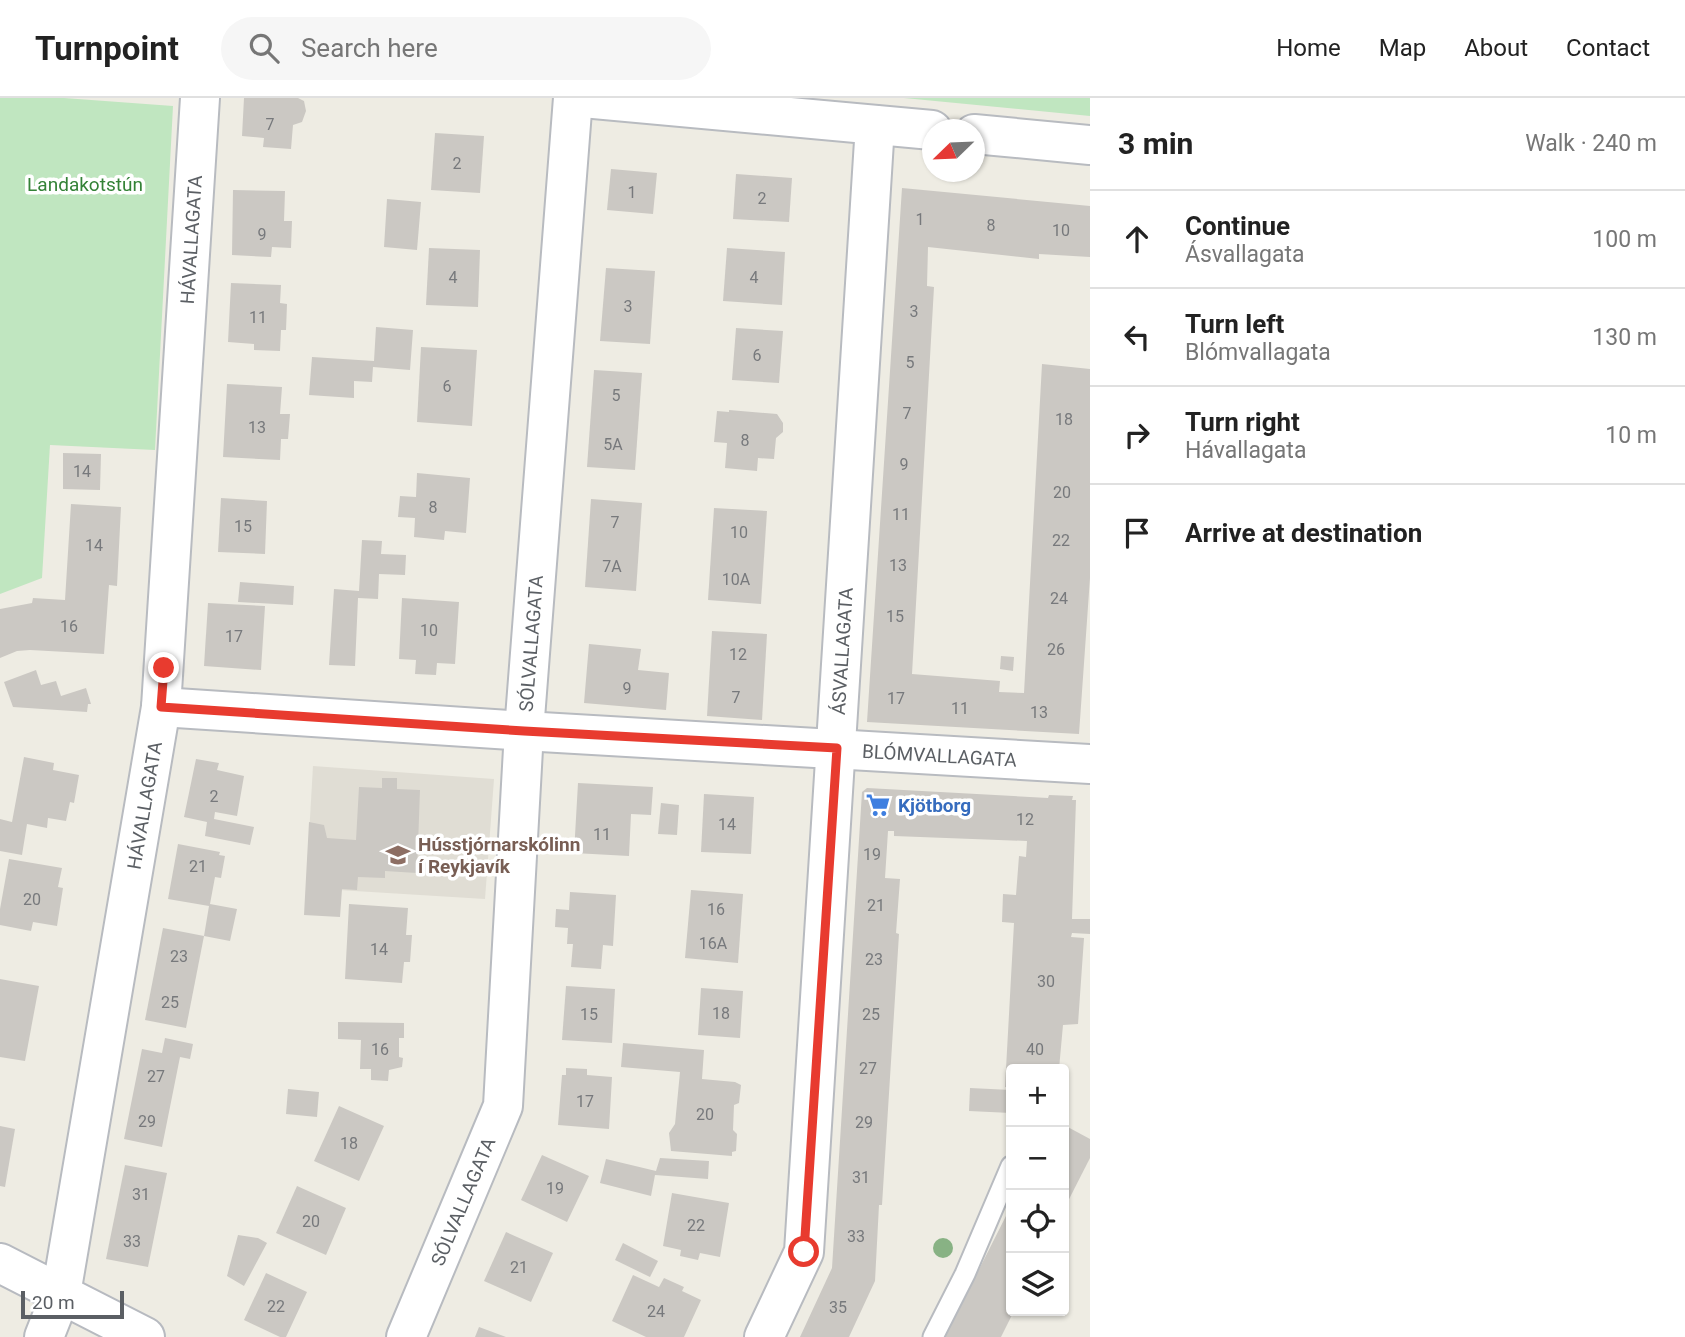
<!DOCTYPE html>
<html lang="en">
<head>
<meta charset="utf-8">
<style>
  body { margin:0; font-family:Roboto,sans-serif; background:#f6f6f6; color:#222 }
  .controls { position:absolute; right:21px; bottom:21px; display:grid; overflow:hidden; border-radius:7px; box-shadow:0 2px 5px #0004 }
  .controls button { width:63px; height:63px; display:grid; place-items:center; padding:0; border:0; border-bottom:2px solid #e0e0e0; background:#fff; color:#222; font:35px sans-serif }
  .compass { position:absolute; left:922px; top:21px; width:63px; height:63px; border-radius:50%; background:#fff; box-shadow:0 2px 5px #0004; rotate:247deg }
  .scale { position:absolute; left:21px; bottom:18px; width:103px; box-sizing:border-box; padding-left:7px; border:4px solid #5b5f64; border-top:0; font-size:19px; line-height:24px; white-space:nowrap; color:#5b5f64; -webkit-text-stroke:5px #fff; paint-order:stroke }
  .stop { position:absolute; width:21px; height:21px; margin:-16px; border:5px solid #e83b2f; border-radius:50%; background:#fff }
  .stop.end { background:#e83b2f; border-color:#fff; box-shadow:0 2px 7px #0008 }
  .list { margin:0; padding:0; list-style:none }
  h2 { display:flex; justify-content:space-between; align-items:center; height:91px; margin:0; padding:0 28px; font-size:30px }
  h2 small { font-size:23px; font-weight:400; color:#767676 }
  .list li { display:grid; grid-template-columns:46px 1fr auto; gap:21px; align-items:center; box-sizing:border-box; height:98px; padding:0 28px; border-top:2px solid #e0e0e0 }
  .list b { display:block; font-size:26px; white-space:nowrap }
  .list p { margin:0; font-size:23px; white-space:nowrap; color:#767676 }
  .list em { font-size:23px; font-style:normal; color:#767676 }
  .icon { flex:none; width:38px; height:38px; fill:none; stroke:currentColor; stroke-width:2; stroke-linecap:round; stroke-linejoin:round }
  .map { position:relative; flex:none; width:1090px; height:1239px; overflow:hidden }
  header { display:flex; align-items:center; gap:42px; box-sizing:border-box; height:98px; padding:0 35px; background:#fff; border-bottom:2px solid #e0e0e0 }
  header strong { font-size:33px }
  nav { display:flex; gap:38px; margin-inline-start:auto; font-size:24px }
  .search { width:490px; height:63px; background:#f6f6f6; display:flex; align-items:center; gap:18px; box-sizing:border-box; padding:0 24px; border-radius:38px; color:#767676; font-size:26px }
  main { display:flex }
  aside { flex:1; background:#fff }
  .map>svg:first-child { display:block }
  .education { fill:#e0ddd4 }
  .green { fill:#c0e6c0 }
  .building { fill:#cbc8c3 }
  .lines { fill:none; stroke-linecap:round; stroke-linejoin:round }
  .lane-casing { stroke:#b8bbc0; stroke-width:23 }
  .street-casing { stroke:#b8bbc0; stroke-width:42 }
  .secondary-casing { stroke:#b7bac0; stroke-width:42 }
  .lane { stroke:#fff; stroke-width:19 }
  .street { stroke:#fff; stroke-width:38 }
  .secondary { stroke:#fff; stroke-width:38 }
  .tree { fill:#88b284 }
  .route { stroke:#e83b2f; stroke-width:9 }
  .labels { text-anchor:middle; stroke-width:7; stroke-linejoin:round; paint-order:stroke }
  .number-label { font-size:16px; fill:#77797c }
  .park-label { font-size:19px; fill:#348237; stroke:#fff }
  .street-label { font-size:19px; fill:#5b5f64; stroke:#fff }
  .shop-label { font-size:19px; font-weight:bold; fill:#366cbe; stroke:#fff; text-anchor:start }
  .education-label { font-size:19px; font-weight:bold; fill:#785e54; stroke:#fff; text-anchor:start }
</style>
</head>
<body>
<header>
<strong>Turnpoint</strong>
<div class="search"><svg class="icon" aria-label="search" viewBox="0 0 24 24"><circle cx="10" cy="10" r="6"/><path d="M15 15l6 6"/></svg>Search here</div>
<nav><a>Home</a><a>Map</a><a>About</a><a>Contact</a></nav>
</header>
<main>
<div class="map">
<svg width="1090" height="1239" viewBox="0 0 1090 1239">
  <rect width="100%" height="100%" fill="#eeece3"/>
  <polygon class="education" points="313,668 494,681 485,801 306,790"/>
  <g class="green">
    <polygon points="0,0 64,0 173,8 155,352 50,347 42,480 0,496"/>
    <polygon points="904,0 1090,0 1090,18"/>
  </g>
  <g class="building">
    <polygon points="244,0 298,0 304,3 306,13 302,24 293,27 291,51 263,49 264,40 242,38"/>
    <polygon points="435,35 484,38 480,95 431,92"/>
    <polygon points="611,71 657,75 653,116 607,112"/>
    <polygon points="736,76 792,80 789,124 733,121"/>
    <polygon points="902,90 1090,108 1090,159 1039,156 1039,161 928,149 927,188 934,189 912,576 1000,583 999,594 1024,595 1042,266 1090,271 1090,480 1079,636 867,624"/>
    <polygon points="233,92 285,93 284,123 292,123 291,150 272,149 271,159 232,157"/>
    <polygon points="387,101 421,104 417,152 384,149"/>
    <polygon points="429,150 480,152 478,209 426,207"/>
    <polygon points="727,150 785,154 782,207 723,203"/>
    <polygon points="606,170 655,173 650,246 600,243"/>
    <polygon points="231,185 281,187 280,205 287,206 286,232 281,232 280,253 254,252 254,246 228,244"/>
    <polygon points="376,229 413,232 410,272 373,269 372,284 354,283 354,300 309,297 312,259 374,263"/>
    <polygon points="736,230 783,233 779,285 732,282"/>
    <polygon points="421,249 477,252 472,328 417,324"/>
    <polygon points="594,272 642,275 635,372 587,369"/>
    <polygon points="227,286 282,289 280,316 290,316 288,341 281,341 280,362 223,359"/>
    <polygon points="729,312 777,316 783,325 783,334 776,340 774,361 758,360 757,373 725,370 727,345 714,344 717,313 729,314"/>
    <polygon points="63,355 101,356 100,392 63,391"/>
    <polygon points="417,375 470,380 466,435 445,433 444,442 414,439 415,420 398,419 400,398 416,399"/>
    <polygon points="221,400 267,403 265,456 218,454"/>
    <polygon points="591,401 642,405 636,493 585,489"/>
    <polygon points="71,406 121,409 117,488 109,487 104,556 30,552 17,553 0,560 0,511 32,505 33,500 65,502"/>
    <polygon points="714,410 767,413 761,506 708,502"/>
    <polygon points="362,442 382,443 381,456 406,457 405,477 379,476 378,501 358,500 355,568 329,567 334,491 359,493"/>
    <polygon points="240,484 294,488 293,507 238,504"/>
    <polygon points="402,500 459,504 455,566 437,565 436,577 415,576 416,562 399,561"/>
    <polygon points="208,505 265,508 261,572 204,568"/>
    <polygon points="712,533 767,536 762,622 707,618"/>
    <polygon points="589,546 641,551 638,572 669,575 666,612 584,605"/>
    <polygon points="1001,558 1014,559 1013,573 1000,571"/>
    <polygon points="36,572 41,587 56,583 61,598 86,590 91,606 88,606 87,614 13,609 4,584"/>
    <polygon points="24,659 54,665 53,672 79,677 74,705 70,704 66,723 48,720 47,730 27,726 22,757 0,753 0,721 12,724"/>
    <polygon points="196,661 219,665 217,672 244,678 237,718 215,714 214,721 254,729 250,747 205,738 207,724 184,719"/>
    <polygon points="382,680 397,680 397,691 420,692 417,775 385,773 385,780 358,779 357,792 342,791 340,819 304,817 309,724 324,727 327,740 356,742 359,689 382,690"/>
    <polygon points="578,685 653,689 651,717 631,716 629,758 574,755"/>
    <polygon points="867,690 1048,700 1049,697 1073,698 1072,702 1076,702 1072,821 1090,821 1090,836 1072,835 1071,839 1084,840 1078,926 1063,927 1059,971 1011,971 1011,990 1005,989 1014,825 1002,824 1003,796 1016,797 1019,758 1026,759 1027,743 894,738 894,733 888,733 885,780 900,781 896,835 899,836 882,1107 879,1107 875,1183 849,1239 800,1239 832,1170 862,694"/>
    <polygon points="704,696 754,699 751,756 701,754"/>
    <polygon points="661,705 679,707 677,737 658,736"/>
    <polygon points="178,746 220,754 219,757 225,758 221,780 215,779 210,806 237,811 230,843 204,838 209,808 168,801"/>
    <polygon points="9,761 62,770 58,789 63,790 57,828 33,824 31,833 0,827 0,811"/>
    <polygon points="691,792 743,796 738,865 685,860"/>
    <polygon points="570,794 616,797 613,848 603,847 601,871 571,869 573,846 567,846 568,830 555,829 556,811 569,812"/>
    <polygon points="349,806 408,810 406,837 412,837 410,864 404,864 402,885 345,881"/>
    <polygon points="163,830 204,838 186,930 145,922"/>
    <polygon points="0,881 39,888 25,963 0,959"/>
    <polygon points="566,888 615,891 612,945 562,942"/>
    <polygon points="701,890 743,893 740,940 698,937"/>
    <polygon points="338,924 404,925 404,940 399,940 399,959 403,960 402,969 389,972 388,983 371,982 371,971 360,971 361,942 338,941"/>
    <polygon points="165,940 193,946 190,961 180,959 162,1049 124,1041 142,951 162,955"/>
    <polygon points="623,945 704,952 702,981 735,984 741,987 739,1005 734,1007 733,1032 737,1036 736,1053 732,1054 732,1058 671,1053 669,1035 675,1026 680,974 621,969"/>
    <polygon points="566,970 587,971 587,977 612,979 609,1031 558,1027 562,977 566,977"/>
    <polygon points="970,990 1011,992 1011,1015 969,1013"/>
    <polygon points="288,991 319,994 317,1019 286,1016"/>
    <polygon points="339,1008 384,1028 359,1083 314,1063"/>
    <polygon points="1064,1027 1090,1041 1090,1060 1064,1111"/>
    <polygon points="0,1028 15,1031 5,1089 0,1088"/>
    <polygon points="542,1057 589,1078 567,1124 521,1102"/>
    <polygon points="660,1060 709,1063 708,1081 655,1077 651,1098 600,1085 606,1061 656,1073"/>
    <polygon points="125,1067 167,1075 148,1169 106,1161"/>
    <polygon points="297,1088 346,1110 326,1157 276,1135"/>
    <polygon points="672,1095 729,1105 720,1159 700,1155 698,1162 680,1158 681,1152 663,1148"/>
    <polygon points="1011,1108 1011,1213 1014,1213 1001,1239 945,1239"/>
    <polygon points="506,1134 553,1155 531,1204 484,1183"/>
    <polygon points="238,1137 258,1140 267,1145 244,1188 227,1178"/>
    <polygon points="623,1145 658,1163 650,1179 615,1162"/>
    <polygon points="266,1175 307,1194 286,1239 280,1239 244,1222"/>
    <polygon points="633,1177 659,1189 664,1180 684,1189 682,1193 701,1202 684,1239 646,1239 612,1223"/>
    <polygon points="479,1229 506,1239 475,1239"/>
  </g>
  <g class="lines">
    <g class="lane-casing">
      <polyline id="lane" points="933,1239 965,1176 1011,1068"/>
    </g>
    <g class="street-casing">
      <g id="street">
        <polyline points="583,0 932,32"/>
        <polyline points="974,36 1090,47"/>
        <path id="s1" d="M161 609 524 633 1090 666"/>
        <path id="s2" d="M44 1239 61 1196 161 609 200 0"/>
        <path id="s3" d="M406 1239 503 1008 524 633 573 0"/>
        <path id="s4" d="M764 1239 804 1154 875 27"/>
      </g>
    </g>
    <g class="secondary-casing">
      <polyline id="secondary" points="0,1165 145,1239"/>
    </g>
    <use href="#lane" class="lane"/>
    <use href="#street" class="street"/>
    <use href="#secondary" class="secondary"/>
  </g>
  <circle class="tree" cx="943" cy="1150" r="10"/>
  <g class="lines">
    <polyline class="route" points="164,570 161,609 524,633 837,650 804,1154"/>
  </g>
  <defs>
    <g id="supermarket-bare" transform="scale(1.89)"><path d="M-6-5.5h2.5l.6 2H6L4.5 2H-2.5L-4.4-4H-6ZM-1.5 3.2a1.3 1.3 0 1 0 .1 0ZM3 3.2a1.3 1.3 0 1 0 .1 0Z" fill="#3f7fe0" stroke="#fff" stroke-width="2.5" paint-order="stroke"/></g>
    <g id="university-bare" transform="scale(1.89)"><path d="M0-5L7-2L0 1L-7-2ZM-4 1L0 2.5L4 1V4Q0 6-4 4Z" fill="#8d6e63" stroke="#fff" stroke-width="2.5" paint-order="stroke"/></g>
  </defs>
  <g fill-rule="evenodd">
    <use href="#supermarket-bare" x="878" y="707"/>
    <use href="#university-bare" x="398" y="757"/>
  </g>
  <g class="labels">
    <g class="number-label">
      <text x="270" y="32">7</text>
      <text x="457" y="71">2</text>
      <text x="632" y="100">1</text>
      <text x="762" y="106">2</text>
      <text x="920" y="127">1</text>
      <text x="991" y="133">8</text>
      <text x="1061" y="138">10</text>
      <text x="262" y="142">9</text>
      <text x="453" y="185">4</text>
      <text x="754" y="185">4</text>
      <text x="628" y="214">3</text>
      <text x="914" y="219">3</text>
      <text x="258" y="225">11</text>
      <text x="757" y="263">6</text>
      <text x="910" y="270">5</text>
      <text x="447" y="294">6</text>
      <text x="616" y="303">5</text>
      <text x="907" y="321">7</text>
      <text x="1064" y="327">18</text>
      <text x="257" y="335">13</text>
      <text x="745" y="348">8</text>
      <text x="613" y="352">5A</text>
      <text x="904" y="372">9</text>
      <text x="82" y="379">14</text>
      <text x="1062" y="400">20</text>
      <text x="433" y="415">8</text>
      <text x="901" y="422">11</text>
      <text x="615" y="430">7</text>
      <text x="243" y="434">15</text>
      <text x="739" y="440">10</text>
      <text x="1061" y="448">22</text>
      <text x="94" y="453">14</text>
      <text x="898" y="473">13</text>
      <text x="612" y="474">7A</text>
      <text x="736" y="487">10A</text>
      <text x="1059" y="506">24</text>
      <text x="895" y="524">15</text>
      <text x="69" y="534">16</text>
      <text x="429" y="538">10</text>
      <text x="234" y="544">17</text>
      <text x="1056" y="557">26</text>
      <text x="738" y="562">12</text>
      <text x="627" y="596">9</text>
      <text x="736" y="605">7</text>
      <text x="896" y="606">17</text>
      <text x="960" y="616">11</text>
      <text x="1039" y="620">13</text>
      <text x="214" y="704">2</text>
      <text x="1025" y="727">12</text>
      <text x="727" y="732">14</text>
      <text x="602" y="742">11</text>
      <text x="872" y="762">19</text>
      <text x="198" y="774">21</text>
      <text x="32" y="807">20</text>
      <text x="876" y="813">21</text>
      <text x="716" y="817">16</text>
      <text x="713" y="851">16A</text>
      <text x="379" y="857">14</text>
      <text x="179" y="864">23</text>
      <text x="874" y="867">23</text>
      <text x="1046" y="889">30</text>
      <text x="170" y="910">25</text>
      <text x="721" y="921">18</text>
      <text x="589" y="922">15</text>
      <text x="871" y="922">25</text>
      <text x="380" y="957">16</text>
      <text x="1035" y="957">40</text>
      <text x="868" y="976">27</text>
      <text x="156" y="984">27</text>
      <text x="585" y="1009">17</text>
      <text x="705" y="1022">20</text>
      <text x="147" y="1029">29</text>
      <text x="864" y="1030">29</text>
      <text x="349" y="1051">18</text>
      <text x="861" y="1085">31</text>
      <text x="555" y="1096">19</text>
      <text x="141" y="1102">31</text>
      <text x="311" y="1129">20</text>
      <text x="696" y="1133">22</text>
      <text x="856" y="1144">33</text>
      <text x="132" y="1149">33</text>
      <text x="519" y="1175">21</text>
      <text x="276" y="1214">22</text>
      <text x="838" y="1215">35</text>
      <text x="656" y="1219">24</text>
    </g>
    <g class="park-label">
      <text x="85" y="93">Landakotstún</text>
    </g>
    <g class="street-label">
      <text dy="7" stroke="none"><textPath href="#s2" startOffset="1110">HÁVALLAGATA</textPath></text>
      <text dy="7" stroke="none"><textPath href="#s3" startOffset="714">SÓLVALLAGATA</textPath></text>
      <text dy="7" stroke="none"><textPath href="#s4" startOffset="696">ÁSVALLAGATA</textPath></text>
      <text dy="7" stroke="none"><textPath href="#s1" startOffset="780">BLÓMVALLAGATA</textPath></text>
      <text dy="7" stroke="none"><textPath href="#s2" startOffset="542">HÁVALLAGATA</textPath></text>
      <text dy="7" stroke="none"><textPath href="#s3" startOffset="147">SÓLVALLAGATA</textPath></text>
    </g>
    <g class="shop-label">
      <text x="898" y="714">Kjötborg</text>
    </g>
    <g class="education-label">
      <text x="418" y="753">Hússtjórnarskólinn<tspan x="418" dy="22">í Reykjavík</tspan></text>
    </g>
  </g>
</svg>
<div class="controls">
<button>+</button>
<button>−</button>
<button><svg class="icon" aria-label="locate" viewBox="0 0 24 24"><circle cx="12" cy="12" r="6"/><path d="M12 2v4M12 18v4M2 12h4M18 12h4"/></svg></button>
<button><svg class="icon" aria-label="layers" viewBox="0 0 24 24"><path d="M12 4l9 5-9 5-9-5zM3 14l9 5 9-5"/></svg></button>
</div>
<svg class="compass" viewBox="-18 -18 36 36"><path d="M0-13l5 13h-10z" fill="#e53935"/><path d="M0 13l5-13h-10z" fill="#767676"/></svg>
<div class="scale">20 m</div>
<div class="stop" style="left:804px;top:1154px"></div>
<div class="stop end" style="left:164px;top:570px"></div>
</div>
<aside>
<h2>3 min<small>Walk · 240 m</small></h2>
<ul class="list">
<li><svg class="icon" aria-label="ahead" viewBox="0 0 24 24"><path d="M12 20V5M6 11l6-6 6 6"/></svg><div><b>Continue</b><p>Ásvallagata</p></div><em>100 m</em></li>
<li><svg class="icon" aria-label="left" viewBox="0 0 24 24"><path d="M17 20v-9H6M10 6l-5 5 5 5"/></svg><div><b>Turn left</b><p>Blómvallagata</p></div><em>130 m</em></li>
<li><svg class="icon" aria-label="right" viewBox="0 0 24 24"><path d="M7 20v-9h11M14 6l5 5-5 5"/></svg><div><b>Turn right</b><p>Hávallagata</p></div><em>10 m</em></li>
<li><svg class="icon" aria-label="arrive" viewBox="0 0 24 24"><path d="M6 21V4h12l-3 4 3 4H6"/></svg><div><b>Arrive at destination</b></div></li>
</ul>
</aside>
</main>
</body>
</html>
